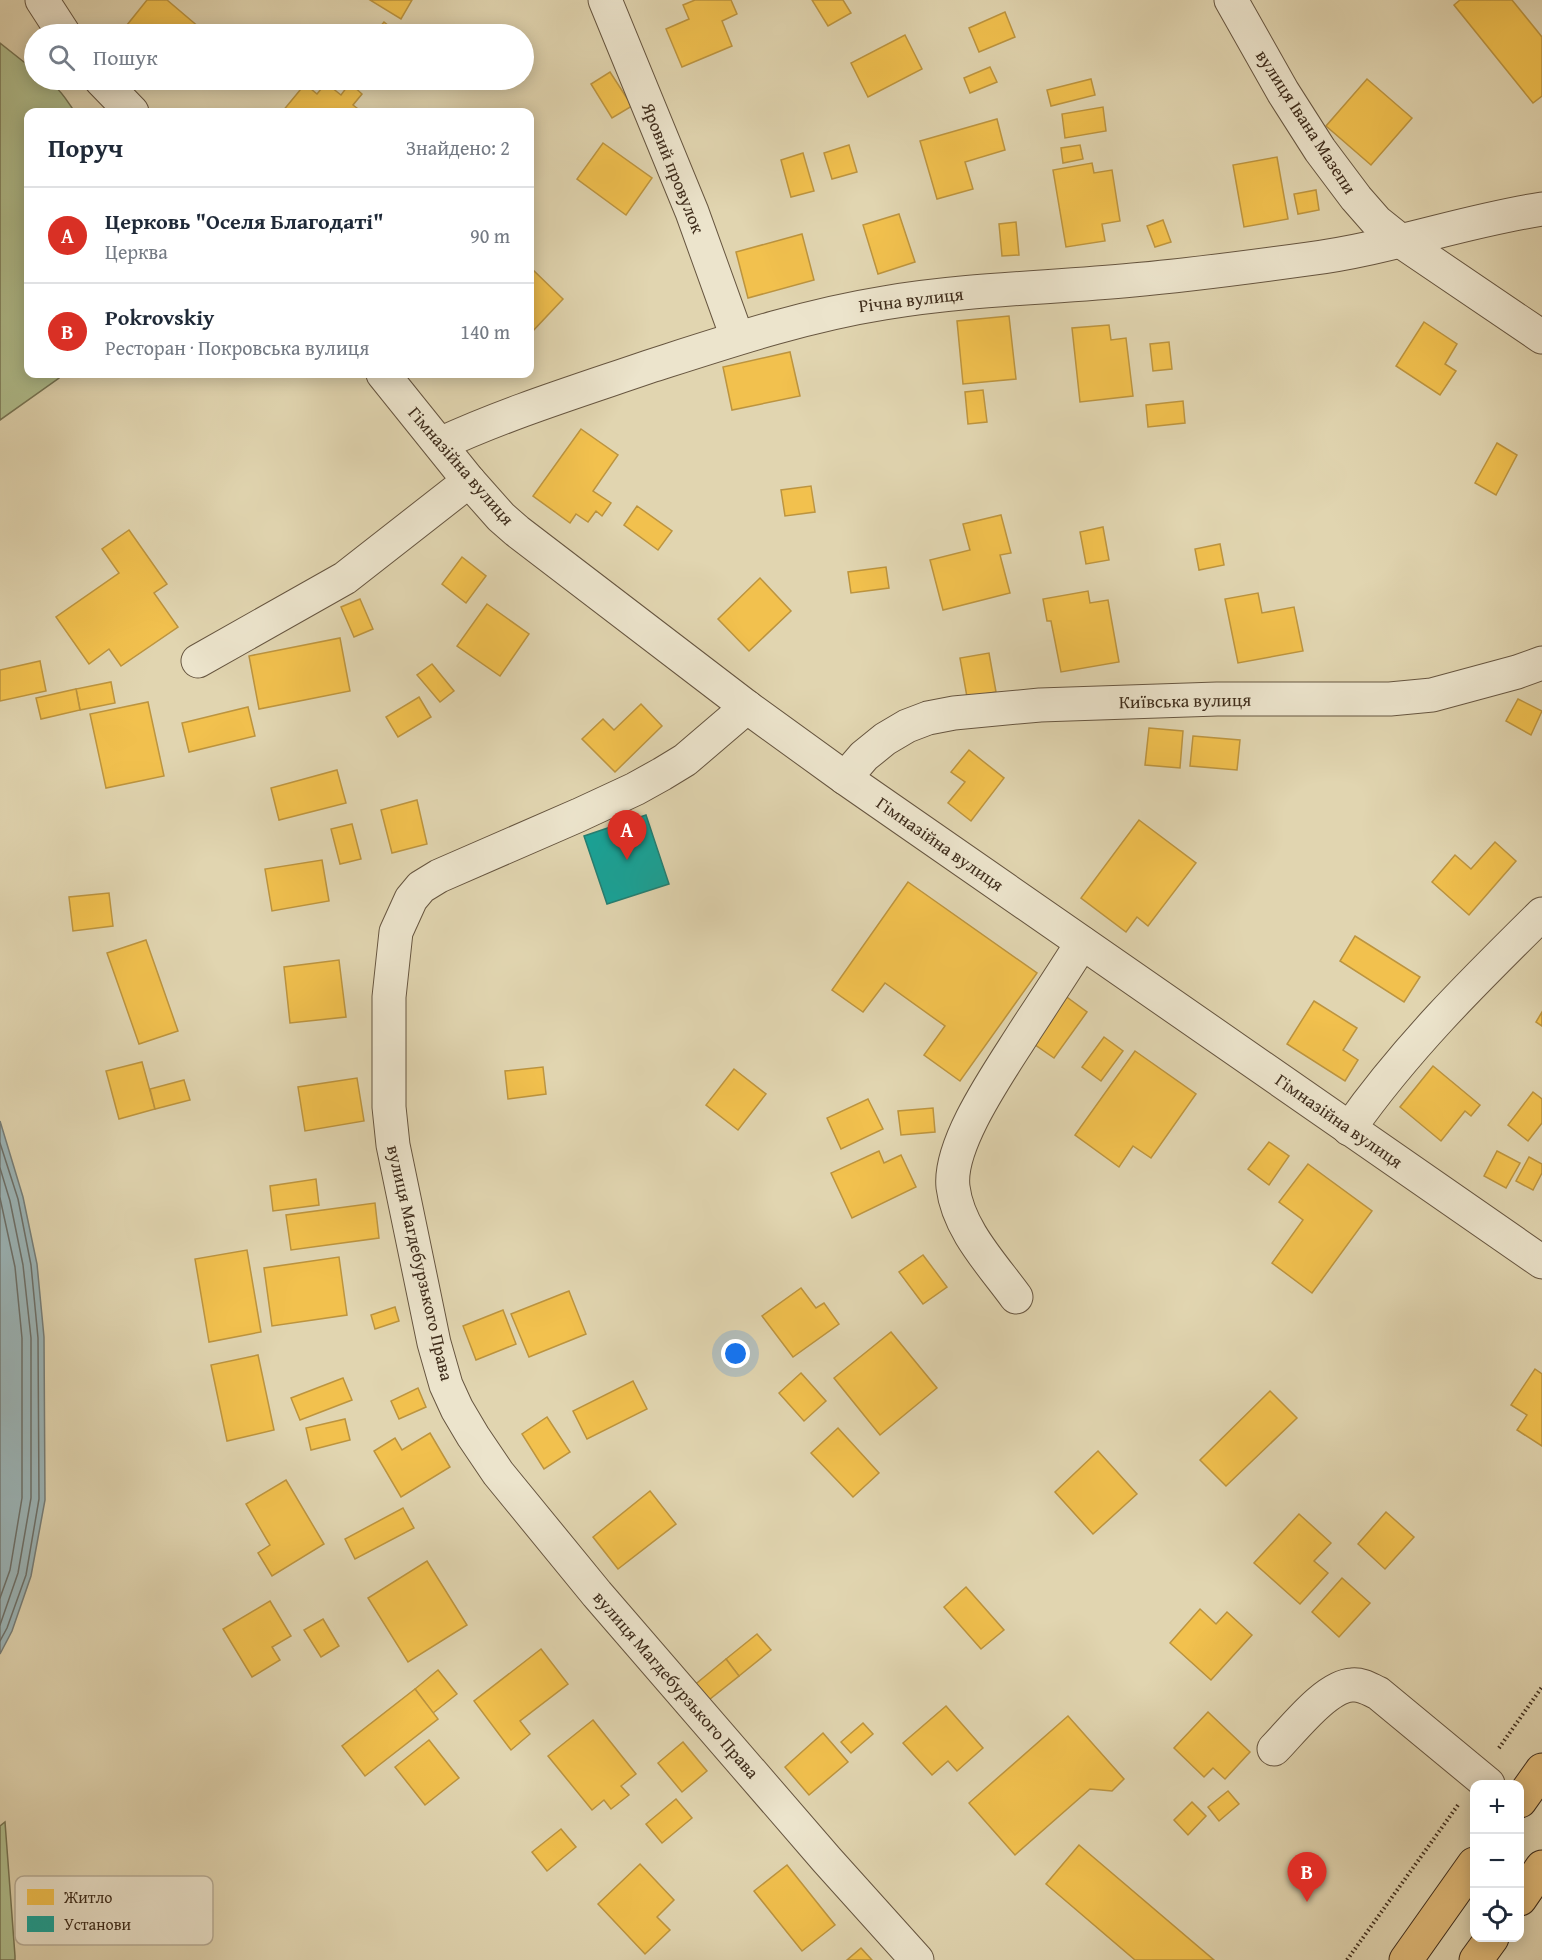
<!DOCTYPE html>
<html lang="uk">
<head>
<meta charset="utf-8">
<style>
  body { margin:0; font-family:"Gentium Book Plus",serif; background:#f6f6f7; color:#1f2937 }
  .controls { position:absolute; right:18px; bottom:18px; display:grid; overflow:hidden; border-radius:12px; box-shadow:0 3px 15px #0003 }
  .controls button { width:54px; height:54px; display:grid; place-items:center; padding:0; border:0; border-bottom:2px solid #e0e1e3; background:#fff; color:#1f2937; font:30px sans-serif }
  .you { position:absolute; left:736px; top:1354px; width:21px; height:21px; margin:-15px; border:4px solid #fff; border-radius:50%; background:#1a73e8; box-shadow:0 0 0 9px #1a73e833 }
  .badge { display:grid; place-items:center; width:39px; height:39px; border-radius:50%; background:#d93025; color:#fff; font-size:20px; font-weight:700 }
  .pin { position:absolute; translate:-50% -50px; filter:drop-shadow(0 2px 3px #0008) }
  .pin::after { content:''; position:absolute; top:32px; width:21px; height:18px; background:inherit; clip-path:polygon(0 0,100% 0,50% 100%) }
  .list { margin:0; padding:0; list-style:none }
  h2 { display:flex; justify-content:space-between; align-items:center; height:78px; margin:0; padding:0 24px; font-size:26px }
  h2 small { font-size:20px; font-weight:400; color:#747a83 }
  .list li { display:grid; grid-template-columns:39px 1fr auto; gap:18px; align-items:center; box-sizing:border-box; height:96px; padding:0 24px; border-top:2px solid #e0e1e3 }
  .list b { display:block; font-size:22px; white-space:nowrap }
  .list p { margin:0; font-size:20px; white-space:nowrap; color:#747a83 }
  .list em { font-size:20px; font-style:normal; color:#747a83 }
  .icon { flex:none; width:33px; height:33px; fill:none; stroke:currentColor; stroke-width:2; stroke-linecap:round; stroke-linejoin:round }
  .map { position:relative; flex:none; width:1542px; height:1960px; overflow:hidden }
  .search { position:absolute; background:#fff; box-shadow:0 3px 15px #0003; left:24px; top:24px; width:510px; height:66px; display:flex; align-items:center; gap:15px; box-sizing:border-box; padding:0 21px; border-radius:33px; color:#747a83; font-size:22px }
  .panel { position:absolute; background:#fff; box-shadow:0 3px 15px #0003; left:24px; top:108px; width:510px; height:270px; border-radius:12px }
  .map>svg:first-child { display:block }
  .green { fill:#b0be8d; stroke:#777554; stroke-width:1.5 }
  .water { fill:#9bb5b8; stroke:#767e79; stroke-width:1.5 }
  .homes { fill:#f2c14e; stroke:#bc943f; stroke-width:1.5 }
  .public { fill:#17a398; stroke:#237f72; stroke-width:1.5 }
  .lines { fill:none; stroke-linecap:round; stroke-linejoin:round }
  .shore { stroke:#6c706a; stroke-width:1.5 }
  .minor-casing { stroke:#675640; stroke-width:35 }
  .major-casing { stroke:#3e2c1b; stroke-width:35 }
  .path { stroke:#3e2c1b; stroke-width:4; stroke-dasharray:1.5 3; stroke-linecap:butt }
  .minor { stroke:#ece4cc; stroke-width:33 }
  .major { stroke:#e0ba78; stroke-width:33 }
  .labels { text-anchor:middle; stroke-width:6; stroke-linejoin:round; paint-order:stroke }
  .street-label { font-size:18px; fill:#3e2c1b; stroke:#ece4cc }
  .key { fill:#ece4cc; stroke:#b8ad97; stroke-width:1.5 }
  .key-label { font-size:16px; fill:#3e2c1b }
</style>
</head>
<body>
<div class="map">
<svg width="1542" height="1960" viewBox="0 0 1542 1960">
  <rect width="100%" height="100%" fill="#e1d5b0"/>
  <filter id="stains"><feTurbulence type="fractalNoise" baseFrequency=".00333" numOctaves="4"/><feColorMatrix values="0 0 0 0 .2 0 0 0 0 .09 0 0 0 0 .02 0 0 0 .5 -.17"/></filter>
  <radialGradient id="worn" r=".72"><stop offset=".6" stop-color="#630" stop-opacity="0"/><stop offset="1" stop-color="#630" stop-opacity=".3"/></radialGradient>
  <g class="green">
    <path d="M0 43 34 70V80C57 80 63 96 75 112H28V374H59V378L0 420Z"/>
    <polygon points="5,1822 15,1956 15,1960 0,1960 0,1826"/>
  </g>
  <polygon class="water" points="0,1121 23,1197 37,1264 44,1337 45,1500 31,1576 12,1631 0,1654"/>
  <g class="homes">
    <polygon points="147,0 167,0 200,28 194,34 138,34 127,25"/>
    <polygon points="370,0 412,0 401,19"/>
    <polygon points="695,0 731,0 737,14 722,21 732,46 682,67 666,29 689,19 683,5"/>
    <polygon points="812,0 843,0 851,13 828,26"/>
    <polygon points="1460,0 1512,0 1542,37 1542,96 1533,103 1454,5"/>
    <polygon points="1005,12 1015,37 979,52 969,28"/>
    <polygon points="384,22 399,34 374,34"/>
    <polygon points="905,35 922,69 868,97 851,63"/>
    <polygon points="990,67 997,82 970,93 964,78"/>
    <polygon points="610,72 632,106 612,118 591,84"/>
    <polygon points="1091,79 1095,95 1051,106 1047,90"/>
    <polygon points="1367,79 1412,118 1371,165 1326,126"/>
    <polygon points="326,83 341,95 350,83 362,94 353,105 362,112 282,112 305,84 317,94"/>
    <polygon points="1103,107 1106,131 1065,138 1062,114"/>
    <polygon points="997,119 1005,150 965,162 973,189 937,199 920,141"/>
    <polygon points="603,143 652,178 626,215 577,179"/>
    <polygon points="849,145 857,172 832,179 824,153"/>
    <polygon points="1080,145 1083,159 1063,163 1061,148"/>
    <polygon points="803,153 814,191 791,197 781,160"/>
    <polygon points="1277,157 1288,219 1244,227 1233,165"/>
    <polygon points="1092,163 1094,173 1112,170 1120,221 1102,224 1105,241 1066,247 1053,170"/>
    <polygon points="1316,190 1319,210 1298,214 1294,194"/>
    <polygon points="899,214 915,262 878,274 863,225"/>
    <polygon points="1163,220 1171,242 1155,247 1147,226"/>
    <polygon points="1016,222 1019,255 1002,256 999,224"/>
    <polygon points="802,234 814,280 748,298 736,252"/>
    <polygon points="530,267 563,299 530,334"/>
    <polygon points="1009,316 1016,379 963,384 957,321"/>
    <polygon points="1424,322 1457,344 1445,364 1456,371 1440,395 1396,366"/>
    <polygon points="1109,325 1111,340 1126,338 1133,396 1080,402 1072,328"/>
    <polygon points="1169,342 1172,369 1153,371 1150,344"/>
    <polygon points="790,352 800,396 732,410 723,367"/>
    <polygon points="983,390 987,422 968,424 965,392"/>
    <polygon points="1183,401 1185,423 1148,427 1146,405"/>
    <polygon points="581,429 618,455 593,491 611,503 602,516 596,511 588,522 576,514 570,523 533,496"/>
    <polygon points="1497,443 1517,455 1496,495 1475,483"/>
    <polygon points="811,486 815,512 785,516 781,490"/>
    <polygon points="637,506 672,531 658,550 624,525"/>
    <polygon points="1001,515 1011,553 1000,555 1010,593 943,610 930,560 970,550 963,524"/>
    <polygon points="1103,527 1109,560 1086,564 1080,532"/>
    <polygon points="129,530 167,584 154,593 178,627 121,666 109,649 89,664 56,617 119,573 102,549"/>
    <polygon points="1220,544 1224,565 1199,570 1195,549"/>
    <polygon points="462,557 486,576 466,603 442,584"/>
    <polygon points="886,567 889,588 851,593 848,572"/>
    <polygon points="760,578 791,611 749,651 718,619"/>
    <polygon points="1088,591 1090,603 1108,600 1119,662 1061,672 1051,621 1047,621 1043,599"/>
    <polygon points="1258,593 1262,613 1294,607 1303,651 1238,663 1225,599"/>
    <polygon points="360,599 373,629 354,637 341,607"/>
    <polygon points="487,604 529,634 500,676 457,646"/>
    <polygon points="340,638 350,691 259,709 249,656"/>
    <polygon points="989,653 996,692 967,697 960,658"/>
    <polygon points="40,661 46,691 0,701 0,670"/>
    <polygon points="432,664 454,691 440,702 417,675"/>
    <polygon points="111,682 115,703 80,710 76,689"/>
    <polygon points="76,689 80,710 41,719 36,698"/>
    <polygon points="419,697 431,717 398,737 386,717"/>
    <polygon points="1518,699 1542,711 1531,735 1506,721"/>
    <polygon points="148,702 164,776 106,788 90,714"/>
    <polygon points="641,704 662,726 615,772 582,739 603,719 614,730"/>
    <polygon points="248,707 255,736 189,752 182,723"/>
    <polygon points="1149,728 1183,731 1180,768 1145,765"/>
    <polygon points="1193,736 1240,740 1237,770 1190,766"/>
    <polygon points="969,750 1004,778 971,821 948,803 965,782 951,772"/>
    <polygon points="337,770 346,803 279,820 271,788"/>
    <polygon points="417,800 427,844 392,853 381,810"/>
    <polygon points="1139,820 1196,863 1148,926 1137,917 1126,932 1081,898"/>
    <polygon points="352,824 361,859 340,864 331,829"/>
    <polygon points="1495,842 1516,861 1469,915 1432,882 1455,855 1471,869"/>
    <polygon points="322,860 329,901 272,911 265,869"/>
    <polygon points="908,882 1037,973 960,1081 924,1055 945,1026 885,983 863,1012 832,990"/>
    <polygon points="109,893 113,926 73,931 69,897"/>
    <polygon points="1355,936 1420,977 1404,1002 1340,961"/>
    <polygon points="146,940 178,1031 139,1044 107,953"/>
    <polygon points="339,960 346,1017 290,1023 284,967"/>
    <polygon points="1064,995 1087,1012 1054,1058 1031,1042"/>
    <polygon points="1314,1001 1357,1028 1343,1050 1358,1060 1345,1081 1287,1044"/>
    <polygon points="1542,1012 1542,1026 1536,1022"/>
    <polygon points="1104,1037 1123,1051 1101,1081 1082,1067"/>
    <polygon points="1135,1051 1196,1094 1151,1158 1133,1146 1119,1167 1075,1135"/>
    <polygon points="142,1062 155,1109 119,1119 106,1071"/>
    <polygon points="1433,1066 1480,1105 1471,1116 1465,1111 1441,1141 1400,1107"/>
    <polygon points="543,1067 546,1094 508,1099 505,1071"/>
    <polygon points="734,1069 766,1094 738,1130 706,1105"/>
    <polygon points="357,1078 364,1121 305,1131 298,1087"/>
    <polygon points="184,1080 190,1100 155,1109 150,1089"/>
    <polygon points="1533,1092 1542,1099 1542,1123 1528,1141 1508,1125"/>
    <polygon points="868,1099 883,1129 841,1149 827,1118"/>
    <polygon points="933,1108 935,1132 901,1135 898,1111"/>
    <polygon points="1269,1142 1289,1156 1269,1185 1248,1169"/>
    <polygon points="879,1151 884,1163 901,1155 916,1187 852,1218 831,1173"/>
    <polygon points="1497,1151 1520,1163 1506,1188 1484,1176"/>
    <polygon points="1529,1157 1542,1164 1542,1173 1533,1190 1516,1181"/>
    <polygon points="1308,1164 1372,1211 1312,1293 1272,1263 1303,1220 1279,1202"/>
    <polygon points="316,1179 319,1205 273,1211 270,1186"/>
    <polygon points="375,1203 379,1238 291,1250 286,1215"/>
    <polygon points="247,1250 261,1332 209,1342 195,1259"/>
    <polygon points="923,1255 947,1287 923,1304 899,1272"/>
    <polygon points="339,1257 347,1315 272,1326 264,1268"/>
    <polygon points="801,1288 816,1308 824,1303 839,1324 793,1357 762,1316"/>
    <polygon points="569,1291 586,1334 529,1357 511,1314"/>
    <polygon points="395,1307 399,1321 375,1329 371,1315"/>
    <polygon points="503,1310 516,1344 476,1360 463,1326"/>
    <polygon points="891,1332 937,1388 880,1435 834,1378"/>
    <polygon points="258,1355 274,1430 227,1441 211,1365"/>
    <polygon points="1535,1369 1542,1374 1542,1446 1517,1430 1527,1415 1511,1405"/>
    <polygon points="801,1373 826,1401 804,1421 779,1393"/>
    <polygon points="343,1378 352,1400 300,1420 291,1398"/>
    <polygon points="633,1381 647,1409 587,1439 573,1411"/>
    <polygon points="418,1388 426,1407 399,1419 391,1401"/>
    <polygon points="1270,1391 1297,1418 1226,1486 1200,1460"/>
    <polygon points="547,1417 570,1452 544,1469 522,1434"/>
    <polygon points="345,1419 350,1440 311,1450 306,1428"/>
    <polygon points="838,1428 879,1473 853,1497 811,1453"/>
    <polygon points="430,1433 450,1467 401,1497 374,1451 395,1438 402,1450"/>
    <polygon points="1098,1451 1137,1494 1093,1534 1055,1492"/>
    <polygon points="286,1480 324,1544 272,1576 258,1553 270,1545 246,1504"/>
    <polygon points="650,1491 676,1524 618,1569 593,1537"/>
    <polygon points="403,1508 414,1528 355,1559 345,1539"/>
    <polygon points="1386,1512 1414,1537 1385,1569 1358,1544"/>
    <polygon points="1299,1514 1331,1543 1314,1561 1328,1573 1300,1604 1254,1563"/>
    <polygon points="427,1561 467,1625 408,1662 368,1598"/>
    <polygon points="1342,1578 1370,1603 1339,1637 1312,1612"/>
    <polygon points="966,1587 1004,1630 981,1649 944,1607"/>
    <polygon points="270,1601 291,1636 272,1647 280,1660 252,1677 223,1629"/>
    <polygon points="1200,1609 1216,1624 1227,1612 1252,1635 1211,1680 1170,1643"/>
    <polygon points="323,1619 339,1646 321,1657 304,1630"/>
    <polygon points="757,1634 771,1650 739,1676 726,1659"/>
    <polygon points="541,1649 568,1684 520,1721 530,1734 511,1750 474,1701"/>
    <polygon points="726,1659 739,1676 705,1703 692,1687"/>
    <polygon points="438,1670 457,1694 433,1713 415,1689"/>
    <polygon points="415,1689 438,1719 365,1776 342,1746"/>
    <polygon points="946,1706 983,1748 957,1771 948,1761 932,1775 903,1743"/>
    <polygon points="1208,1712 1250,1752 1225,1779 1213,1768 1204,1777 1174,1748"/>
    <polygon points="1068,1716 1124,1779 1112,1791 1090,1789 1015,1855 969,1803"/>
    <polygon points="593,1720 636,1774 621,1786 629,1795 611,1809 604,1800 592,1810 548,1756"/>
    <polygon points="863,1723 873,1734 851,1753 841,1742"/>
    <polygon points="823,1733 848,1762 809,1795 785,1767"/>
    <polygon points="429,1740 459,1778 425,1805 395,1767"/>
    <polygon points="683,1742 707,1771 682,1792 658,1763"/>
    <polygon points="1228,1791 1239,1804 1219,1821 1208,1807"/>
    <polygon points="676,1799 692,1818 662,1843 646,1824"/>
    <polygon points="1192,1802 1206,1816 1188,1835 1174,1820"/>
    <polygon points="561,1829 576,1847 547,1871 532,1852"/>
    <polygon points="1079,1845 1214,1960 1135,1960 1046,1884"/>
    <polygon points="640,1864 674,1900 657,1917 670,1930 645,1954 598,1904"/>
    <polygon points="787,1865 835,1925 802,1951 754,1891"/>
    <polygon points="861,1948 872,1960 847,1960"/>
  </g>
  <polygon class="public" points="646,815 669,884 607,904 584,836"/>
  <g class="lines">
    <g class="shore">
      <polyline points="0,1143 18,1199 31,1265 38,1338 39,1499 26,1575 7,1628 0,1641"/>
      <polyline points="0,1168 10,1201 23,1265 31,1338 31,1498 18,1573 0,1625"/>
      <polyline points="0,1198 15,1267 22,1338 22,1498 10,1570 0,1598"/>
    </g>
    <g class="minor-casing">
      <g id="minor">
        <polyline points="42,0 64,34"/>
        <polyline points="605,0 692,212 737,337"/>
        <polyline points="1231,0 1283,92 1320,150 1356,198 1377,222 1402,242 1542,337"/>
        <polyline points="101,80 132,112"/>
        <polyline points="383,374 469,481 501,517 517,531 747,707 845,778 1542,1262"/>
        <path d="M440 444C507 413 578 391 648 367 726 342 803 316 884 303 966 289 1050 288 1133 280 1192 275 1250 267 1308 259 1388 249 1463 221 1542 209"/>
        <polyline points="198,661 345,578 469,481"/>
        <polyline points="747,707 685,760 662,774 635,789 579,815 439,876 421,887 411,899 396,932 389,997 389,1107 393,1145 434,1343 446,1385 457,1409 473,1436 498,1473 597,1594 827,1860 917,1960"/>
        <polyline points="845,778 864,756 885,739 907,726 928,718 954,713 1040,705 1217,699 1390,699 1432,695 1517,672 1542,663"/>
        <path d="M1349 1129C1406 1048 1472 983 1542 914"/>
        <path d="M1016 1297C992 1264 958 1229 953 1187 948 1143 1002 1068 1025 1031 1044 1002 1063 973 1082 943"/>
        <path d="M1274 1749C1292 1731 1326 1686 1352 1685 1362 1684 1369 1689 1378 1693L1488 1784"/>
      </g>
    </g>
    <g class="major-casing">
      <g id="major">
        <polyline points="1520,1801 1542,1770"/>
        <polyline points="1520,1899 1542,1867"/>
        <polyline points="1406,1960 1474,1864"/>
        <polyline points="1476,1960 1492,1938"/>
      </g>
    </g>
    <g class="path">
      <polyline points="1499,1748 1542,1687"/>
      <polyline points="1347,1960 1458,1805"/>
    </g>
    <use href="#minor" class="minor"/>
    <use href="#major" class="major"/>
  </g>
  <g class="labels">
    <g class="street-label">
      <text transform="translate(1306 122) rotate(57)" y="6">вулиця Івана Мазепи</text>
      <text transform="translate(673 168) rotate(68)" y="6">Яровий провулок</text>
      <text transform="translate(911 300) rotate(-7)" y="6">Річна вулиця</text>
      <text transform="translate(461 466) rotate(49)" y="6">Гімназійна вулиця</text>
      <text transform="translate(1185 701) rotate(-1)" y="6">Київська вулиця</text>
      <text transform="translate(940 844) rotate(35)" y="6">Гімназійна вулиця</text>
      <text transform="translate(1339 1121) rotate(35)" y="6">Гімназійна вулиця</text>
      <text transform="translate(420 1263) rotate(77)" y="6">вулиця Магдебурзького Права</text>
      <text transform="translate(676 1685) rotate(49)" y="6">вулиця Магдебурзького Права</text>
    </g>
  </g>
  <rect x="15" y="1876" width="198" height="69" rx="9" class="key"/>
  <rect x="27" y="1889" width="27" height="16" fill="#f2c14e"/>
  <rect x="27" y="1916" width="27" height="16" fill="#17a398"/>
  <g class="key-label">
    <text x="64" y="1903">Житло</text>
    <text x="64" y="1930">Установи</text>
  </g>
  <rect width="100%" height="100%" filter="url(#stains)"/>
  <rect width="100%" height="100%" fill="url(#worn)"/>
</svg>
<div class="controls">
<button>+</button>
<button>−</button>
<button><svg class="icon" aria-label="locate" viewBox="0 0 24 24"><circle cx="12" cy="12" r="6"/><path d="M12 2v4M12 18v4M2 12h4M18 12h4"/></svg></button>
</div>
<div class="you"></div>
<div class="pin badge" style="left:627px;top:860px">A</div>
<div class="pin badge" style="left:1307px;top:1902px">B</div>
<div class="search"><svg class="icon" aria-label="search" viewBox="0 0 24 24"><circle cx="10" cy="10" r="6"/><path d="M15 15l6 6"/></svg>Пошук</div>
<section class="panel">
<h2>Поруч<small>Знайдено: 2</small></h2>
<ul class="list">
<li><span class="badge">A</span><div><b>Церковь &quot;Оселя Благодаті&quot;</b><p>Церква</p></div><em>90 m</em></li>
<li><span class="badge">B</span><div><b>Pokrovskiy</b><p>Ресторан · Покровська вулиця</p></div><em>140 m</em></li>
</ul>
</section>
</div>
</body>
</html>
